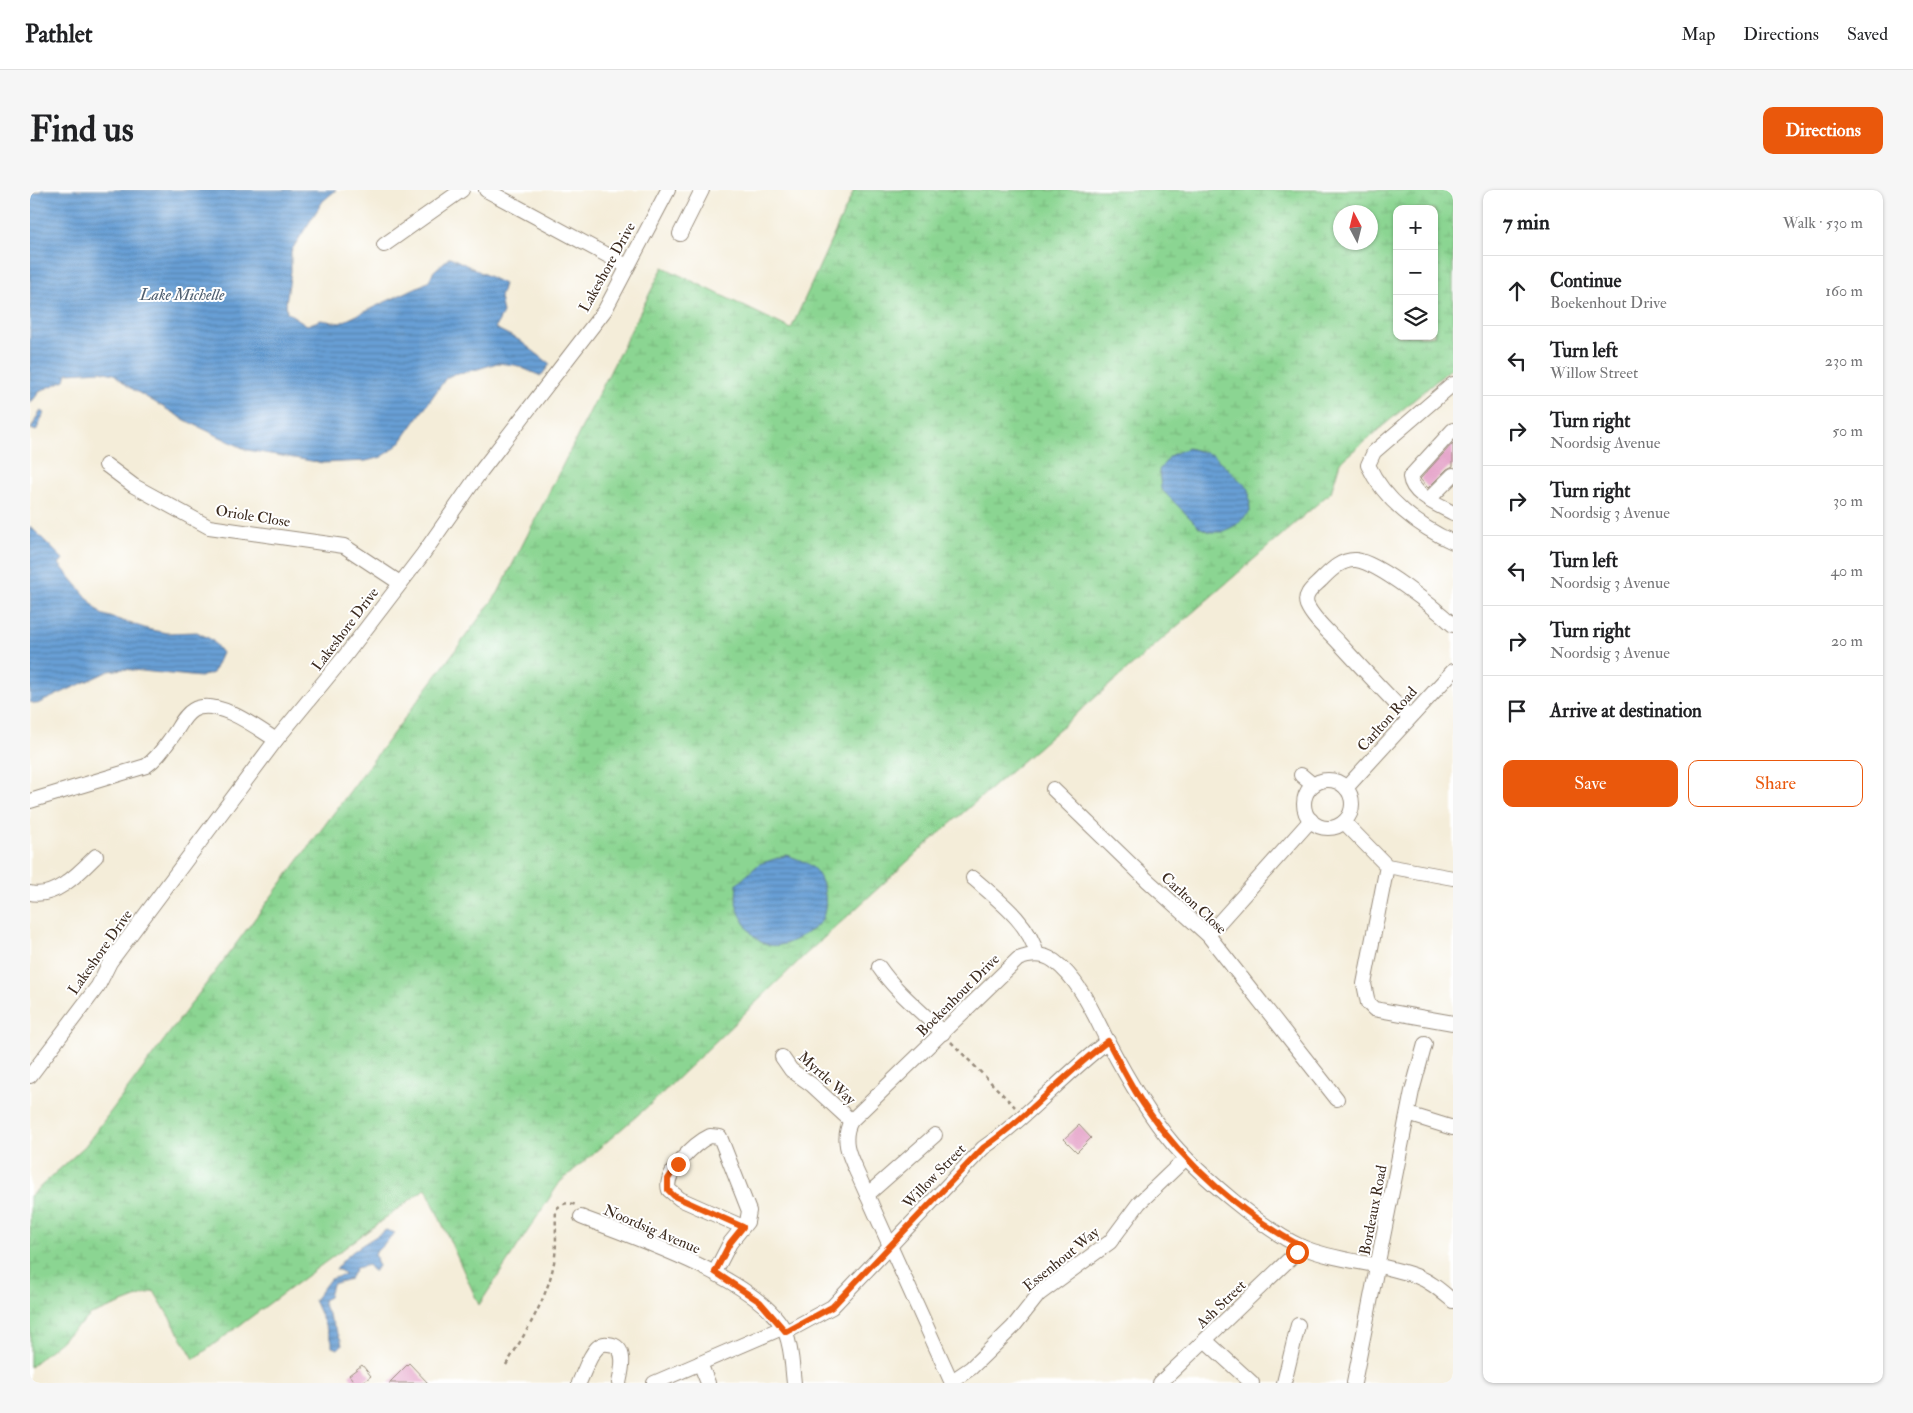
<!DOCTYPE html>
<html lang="en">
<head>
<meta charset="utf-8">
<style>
  body { margin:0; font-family:"IM FELL Double Pica",serif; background:#f6f6f6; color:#202124 }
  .controls { position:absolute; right:15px; top:15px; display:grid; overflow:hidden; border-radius:10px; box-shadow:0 1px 4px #0004 }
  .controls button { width:45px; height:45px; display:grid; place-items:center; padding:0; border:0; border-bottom:1px solid #e0e0e0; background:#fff; color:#202124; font:25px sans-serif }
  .compass { position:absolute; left:1303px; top:15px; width:45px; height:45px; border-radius:50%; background:#fff; box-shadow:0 1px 4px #0004; rotate:353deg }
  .stop { position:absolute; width:15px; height:15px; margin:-11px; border:4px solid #ea580c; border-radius:50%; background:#fff }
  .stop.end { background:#ea580c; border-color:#fff; box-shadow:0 1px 5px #0008 }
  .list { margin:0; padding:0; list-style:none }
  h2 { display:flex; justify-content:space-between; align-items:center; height:65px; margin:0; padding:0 20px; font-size:21px }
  h2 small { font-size:16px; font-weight:400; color:#757577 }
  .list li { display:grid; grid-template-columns:32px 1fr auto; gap:15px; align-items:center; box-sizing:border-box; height:70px; padding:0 20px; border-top:1px solid #e0e0e0 }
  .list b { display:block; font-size:19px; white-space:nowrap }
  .list p { margin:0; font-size:16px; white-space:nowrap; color:#757577 }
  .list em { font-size:16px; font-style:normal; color:#757577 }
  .actions { display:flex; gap:10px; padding:15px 20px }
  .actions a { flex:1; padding:11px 0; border:1px solid #ea580c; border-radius:10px; text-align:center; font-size:18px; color:#ea580c }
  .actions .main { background:#ea580c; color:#fff }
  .icon { flex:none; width:28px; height:28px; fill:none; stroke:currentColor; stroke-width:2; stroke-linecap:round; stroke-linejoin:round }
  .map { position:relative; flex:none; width:1423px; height:1193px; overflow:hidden; border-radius:10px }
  header { display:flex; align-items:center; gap:30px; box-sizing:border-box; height:70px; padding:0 25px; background:#fff; border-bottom:1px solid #e0e0e0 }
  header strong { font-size:24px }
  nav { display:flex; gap:28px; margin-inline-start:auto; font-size:18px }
  .intro { display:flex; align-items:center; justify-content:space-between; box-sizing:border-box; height:120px; padding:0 30px }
  h1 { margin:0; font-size:35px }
  .button { padding:12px 22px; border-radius:10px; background:#ea580c; color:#fff; font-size:18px; font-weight:700 }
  main { display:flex; gap:30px; padding:0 30px }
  aside { flex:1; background:#fff; border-radius:10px; box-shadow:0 1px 4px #0004 }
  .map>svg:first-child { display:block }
  .wetland { fill:url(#wetland-marsh); stroke:#638058; fill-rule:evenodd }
  .water { fill:url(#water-rules); stroke:#51647a }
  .building { fill:#e299c3 }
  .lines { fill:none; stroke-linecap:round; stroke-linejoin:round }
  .minor-casing { stroke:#988c7c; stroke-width:16 }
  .path { stroke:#988c7c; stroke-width:2.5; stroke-dasharray:4 4; stroke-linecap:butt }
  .minor { stroke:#fff; stroke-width:14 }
  .route { stroke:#ea580c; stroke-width:6 }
  .labels { text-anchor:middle; stroke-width:4; stroke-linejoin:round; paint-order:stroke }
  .street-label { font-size:15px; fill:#3b2a1e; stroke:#fff }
  .water-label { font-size:16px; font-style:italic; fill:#4f5f70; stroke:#fff }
</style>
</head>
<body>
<header>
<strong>Pathlet</strong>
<nav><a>Map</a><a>Directions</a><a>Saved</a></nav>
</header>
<div class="intro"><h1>Find us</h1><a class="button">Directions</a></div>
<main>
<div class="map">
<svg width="1423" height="1193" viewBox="0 0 1423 1193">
  <defs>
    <pattern id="wetland-marsh" width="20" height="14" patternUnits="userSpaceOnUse" patternTransform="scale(1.25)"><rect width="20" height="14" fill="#8bd592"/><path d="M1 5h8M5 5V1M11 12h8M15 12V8" fill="none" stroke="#79b77d"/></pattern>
    <pattern id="water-rules" width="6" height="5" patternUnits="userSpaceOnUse" patternTransform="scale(1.25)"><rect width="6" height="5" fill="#679fd5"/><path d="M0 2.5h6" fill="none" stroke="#5682ac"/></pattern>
  </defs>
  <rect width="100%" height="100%" fill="#fff"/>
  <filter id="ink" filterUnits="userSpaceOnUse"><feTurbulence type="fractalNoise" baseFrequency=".02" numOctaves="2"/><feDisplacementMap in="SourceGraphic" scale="10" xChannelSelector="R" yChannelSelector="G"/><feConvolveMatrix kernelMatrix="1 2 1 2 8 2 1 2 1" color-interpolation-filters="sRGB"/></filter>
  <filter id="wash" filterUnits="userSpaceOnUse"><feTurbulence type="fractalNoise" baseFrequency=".0096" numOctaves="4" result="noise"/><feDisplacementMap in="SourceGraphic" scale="20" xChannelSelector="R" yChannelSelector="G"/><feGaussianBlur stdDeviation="1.12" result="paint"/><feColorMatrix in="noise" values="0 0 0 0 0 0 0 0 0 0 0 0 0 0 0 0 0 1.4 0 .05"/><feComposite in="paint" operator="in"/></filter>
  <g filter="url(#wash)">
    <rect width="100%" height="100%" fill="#f4edd9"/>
    <path class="wetland" d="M824 0H1423V177L1310 272 1301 302 888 662 776 764 624 911 530 992 449 1115 396 998 164 1169 124 1101 61 1125 0 1177V1006L55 956 468 403 633 77 761 139ZM1367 19H1404V146H1367ZM1310 22H1340V52H1310Z"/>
    <g class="water">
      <polygon points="13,0 306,0 293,11 261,61 261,81 256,113 257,122 277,135 291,130 310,133 398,92 404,81 420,67 474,94 470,107 473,123 465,138 489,150 520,174 511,186 485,175 467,173 448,179 424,184 416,188 369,254 352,267 336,271 293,273 217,260 155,230 99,197 84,184 71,181 37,183 35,190 10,201 0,214 0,5"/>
      <polygon points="10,221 14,223 6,241 1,239"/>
      <polygon points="1158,258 1183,265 1219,299 1220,322 1206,335 1192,342 1180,342 1169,337 1131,299 1129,280 1141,265"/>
      <polygon points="0,336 33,369 29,374 71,424 121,440 137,443 167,442 182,450 192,463 183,483 170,487 93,479 79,481 7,514 0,512"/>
      <path d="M757 665C766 669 777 671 784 679 795 690 799 715 792 729 788 737 776 743 768 748 745 761 729 758 715 734 713 729 708 722 707 717 705 710 707 701 707 694L729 674Z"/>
      <path d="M356 1040 365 1043 345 1063 348 1076 344 1082 338 1075 326 1078 320 1089 302 1094 299 1107 293 1110C295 1124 312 1146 312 1155L308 1159 302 1157V1151L284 1110 300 1089 314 1085 313 1082 306 1079C318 1061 338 1052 356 1040Z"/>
    </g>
    <g id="blocks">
      <g class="building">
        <polygon points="1423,253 1423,276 1417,279 1398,298 1390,289"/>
        <polygon points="1049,935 1061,948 1047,962 1034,949"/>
        <polygon points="379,1173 398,1193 359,1193"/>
        <polygon points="332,1175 341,1186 332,1193 325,1193 319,1185"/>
      </g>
    </g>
  </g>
  <g filter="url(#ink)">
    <use href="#blocks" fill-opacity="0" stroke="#988c7c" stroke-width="1"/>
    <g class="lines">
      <g class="minor-casing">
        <g id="minor">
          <polyline points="456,0 597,76"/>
          <polyline points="650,44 672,0"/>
          <polyline points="354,55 432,0"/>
          <path d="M1423 194 1344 262 1338 275C1354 310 1389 337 1423 352"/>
          <path d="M1423 240 1380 287C1382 305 1408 315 1423 323"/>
          <polyline points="76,275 104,296 179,337 314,356 370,393"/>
          <polyline points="1399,309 1423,285"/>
          <path d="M1379 527C1355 503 1332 478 1309 453 1299 442 1283 429 1277 415 1273 404 1284 397 1291 390 1300 381 1311 369 1326 370 1349 373 1405 418 1423 435"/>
          <polyline points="1271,585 1283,595"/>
          <circle cx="1298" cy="614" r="24"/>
          <polyline points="1316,598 1423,481"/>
          <polyline points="1023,599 1117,690 1178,745 1307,909"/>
          <path d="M0 611 116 576C128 568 135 556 144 544 149 537 154 525 163 520 186 507 226 537 246 550"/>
          <polyline points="1314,632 1357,676 1423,688"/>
          <polyline points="1357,676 1334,794 1338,813 1344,819 1423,833"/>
          <path d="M943 688C967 709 1000 733 1007 765"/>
          <path d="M0 703C25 709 50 682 66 666"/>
          <polyline points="1178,745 1281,630"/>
          <path d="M849 777C866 802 891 821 913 843"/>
          <polyline points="752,867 761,880 782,895 821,931"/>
          <polyline points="0,886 68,796 80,772 246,550 315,466 393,364 451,281 575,120 638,0"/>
          <polyline points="1378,924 1423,938"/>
          <polyline points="837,1005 905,945"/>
          <path d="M551 1027C602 1047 735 1091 756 1144 762 1159 762 1177 764 1193"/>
          <path d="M685 1082 700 1053 717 1032 719 1021 690 947 680 946C665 953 633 983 639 1000L650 1009 713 1037"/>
          <path d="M756 1142 802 1117 953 958C998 927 1034 884 1078 851"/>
          <polyline points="1176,1151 1222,1193"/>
          <polyline points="670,1173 678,1193"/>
          <polyline points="922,1191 941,1178 983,1137 1009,1104 1080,1052 1109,1013 1156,968"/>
          <path d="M549 1193C554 1182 559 1166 567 1158 570 1155 574 1153 578 1154 598 1155 592 1180 589 1193"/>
          <polyline points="624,1193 752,1138"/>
          <path d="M922 1193 829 987C821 969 810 951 821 931L988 769C1001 764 1013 763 1024 771 1050 790 1064 825 1078 852 1097 888 1117 923 1143 954 1170 985 1235 1041 1272 1057 1308 1072 1349 1072 1386 1086 1400 1091 1411 1101 1423 1111"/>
          <polyline points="1130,1193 1272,1057"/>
          <polyline points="1254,1193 1268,1135"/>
          <polyline points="1324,1193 1382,901 1395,854"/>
        </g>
      </g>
      <g class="path">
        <polyline points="921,852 985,917"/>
        <path d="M476 1175C496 1142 520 1105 525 1066 527 1050 525 1035 526 1019 533 1013 539 1011 547 1016"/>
      </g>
      <use href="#minor" class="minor"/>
    </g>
  </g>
  <g class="lines" filter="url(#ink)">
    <path class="route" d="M648 974 638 989V1000L644 1006 713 1037 700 1053 685 1082 730 1112 756 1142 802 1117 953 958C998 927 1034 884 1078 851 1090 874 1101 897 1116 918 1155 975 1212 1024 1272 1057L1267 1062"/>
  </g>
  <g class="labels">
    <g class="street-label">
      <text transform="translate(577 77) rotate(-61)" y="5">Lakeshore Drive</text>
      <text transform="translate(223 326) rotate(9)" y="5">Oriole Close</text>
      <text transform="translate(315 439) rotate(-53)" y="5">Lakeshore Drive</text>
      <text transform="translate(1357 529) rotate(-48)" y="5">Carlton Road</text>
      <text transform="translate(1164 713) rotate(43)" y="5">Carlton Close</text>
      <text transform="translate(70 762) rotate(-55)" y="5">Lakeshore Drive</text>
      <text transform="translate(928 805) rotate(-45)" y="5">Boekenhout Drive</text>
      <text transform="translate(797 888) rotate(42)" y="5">Myrtle Way</text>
      <text transform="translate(904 986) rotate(-46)" y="5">Willow Street</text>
      <text transform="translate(1343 1020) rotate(-79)" y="5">Bordeaux Road</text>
      <text transform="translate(622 1039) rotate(23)" y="5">Noordsig Avenue</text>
      <text transform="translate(1031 1069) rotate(-39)" y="5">Essenhout Way</text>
      <text transform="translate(1191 1114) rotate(-44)" y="5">Ash Street</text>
    </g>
    <g class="water-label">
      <text x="152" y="110">Lake Michelle</text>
    </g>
  </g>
</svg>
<div class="controls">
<button>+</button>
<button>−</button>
<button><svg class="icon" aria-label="layers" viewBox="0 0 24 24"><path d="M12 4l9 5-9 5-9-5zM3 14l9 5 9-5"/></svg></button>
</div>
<svg class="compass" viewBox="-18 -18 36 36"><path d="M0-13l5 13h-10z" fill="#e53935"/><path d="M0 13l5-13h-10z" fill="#757577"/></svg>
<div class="stop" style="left:1267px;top:1062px"></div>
<div class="stop end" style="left:648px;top:974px"></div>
</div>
<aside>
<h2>7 min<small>Walk · 530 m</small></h2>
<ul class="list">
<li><svg class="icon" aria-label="ahead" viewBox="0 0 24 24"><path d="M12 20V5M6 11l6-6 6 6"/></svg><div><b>Continue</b><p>Boekenhout Drive</p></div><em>160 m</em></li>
<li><svg class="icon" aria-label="left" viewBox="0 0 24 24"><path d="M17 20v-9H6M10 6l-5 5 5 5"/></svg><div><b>Turn left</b><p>Willow Street</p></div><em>230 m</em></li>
<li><svg class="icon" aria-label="right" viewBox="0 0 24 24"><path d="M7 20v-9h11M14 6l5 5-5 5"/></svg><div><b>Turn right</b><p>Noordsig Avenue</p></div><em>50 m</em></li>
<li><svg class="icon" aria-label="right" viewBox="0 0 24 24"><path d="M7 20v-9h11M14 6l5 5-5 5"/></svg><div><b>Turn right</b><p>Noordsig 3 Avenue</p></div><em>30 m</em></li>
<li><svg class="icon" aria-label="left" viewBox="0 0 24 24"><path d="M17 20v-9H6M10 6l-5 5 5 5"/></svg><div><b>Turn left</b><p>Noordsig 3 Avenue</p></div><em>40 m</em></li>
<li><svg class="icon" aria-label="right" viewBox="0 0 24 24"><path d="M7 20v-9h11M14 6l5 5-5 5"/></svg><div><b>Turn right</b><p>Noordsig 3 Avenue</p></div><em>20 m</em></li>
<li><svg class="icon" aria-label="arrive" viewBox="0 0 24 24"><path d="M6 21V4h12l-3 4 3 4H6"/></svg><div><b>Arrive at destination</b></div></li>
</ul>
<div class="actions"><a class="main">Save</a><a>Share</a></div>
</aside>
</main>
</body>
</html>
